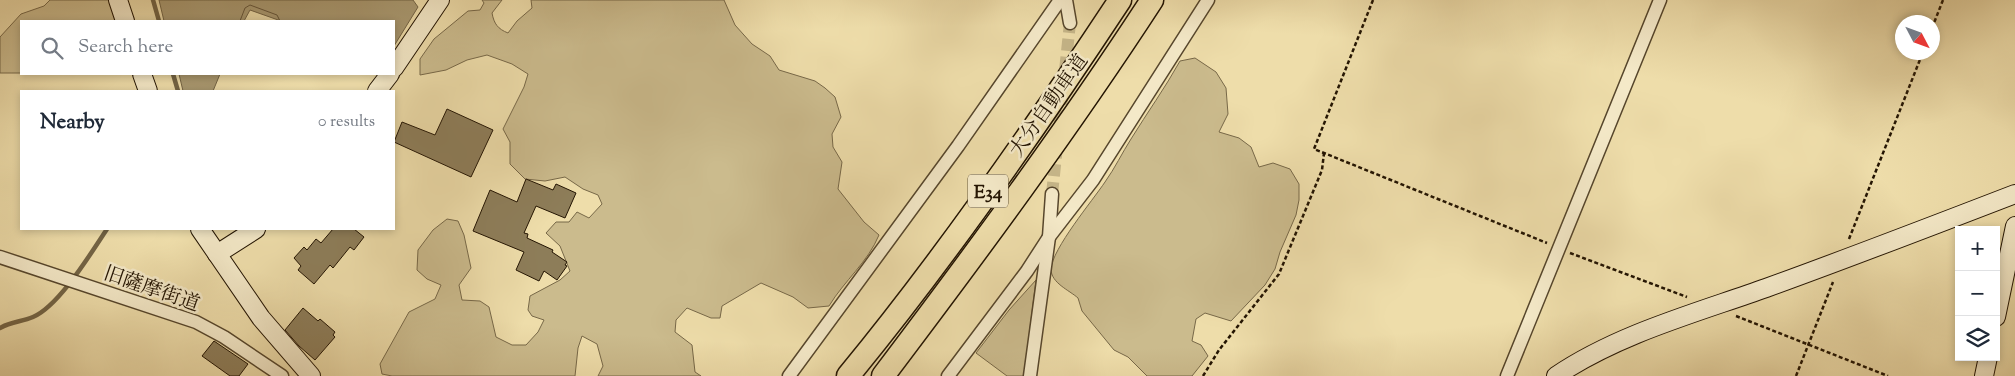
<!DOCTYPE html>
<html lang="en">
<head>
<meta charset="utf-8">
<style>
  body { margin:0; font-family:"Sorts Mill Goudy","Noto Serif JP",serif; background:#f2f2f3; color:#1f2937 }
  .controls { position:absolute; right:15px; bottom:15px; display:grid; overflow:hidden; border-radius:0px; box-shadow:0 2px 8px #0003 }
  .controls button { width:45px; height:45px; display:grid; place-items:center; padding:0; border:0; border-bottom:1px solid #e0e1e3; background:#fff; color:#1f2937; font:25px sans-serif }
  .compass { position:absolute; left:1895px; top:15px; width:45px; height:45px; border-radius:50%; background:#fff; box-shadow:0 2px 8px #0003; rotate:131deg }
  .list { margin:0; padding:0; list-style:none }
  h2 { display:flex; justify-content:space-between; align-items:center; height:65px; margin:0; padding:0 20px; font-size:21px }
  h2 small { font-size:16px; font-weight:400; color:#747a83 }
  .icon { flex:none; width:28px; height:28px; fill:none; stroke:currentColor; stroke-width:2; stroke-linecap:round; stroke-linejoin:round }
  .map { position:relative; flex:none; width:2015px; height:376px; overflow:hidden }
  .search { position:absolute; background:#fff; box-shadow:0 2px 8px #0003; left:20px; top:20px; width:375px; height:55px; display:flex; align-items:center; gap:12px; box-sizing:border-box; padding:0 18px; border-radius:0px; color:#747a83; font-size:19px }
  .panel { position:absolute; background:#fff; box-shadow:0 2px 8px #0003; left:20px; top:90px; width:375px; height:140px; border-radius:0px }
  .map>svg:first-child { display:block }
  .green { fill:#cbbb8d; stroke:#776848 }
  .water { fill:#a99971; stroke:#736445 }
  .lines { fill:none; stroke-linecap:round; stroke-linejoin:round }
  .shore { stroke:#66563a; stroke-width:1 }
  .stream { stroke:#736445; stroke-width:4.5 }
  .building { fill:#8d7d59; stroke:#231402 }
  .street-tunnel { stroke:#c5b588; stroke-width:12; stroke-dasharray:12 6; stroke-linecap:butt }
  .street-casing { stroke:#56462c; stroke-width:15 }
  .secondary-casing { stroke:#231402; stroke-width:20 }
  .highway-casing { stroke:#231402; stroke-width:25 }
  .path { stroke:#231402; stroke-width:2.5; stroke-dasharray:4 2.5; stroke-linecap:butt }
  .street { stroke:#f4e9c8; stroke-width:12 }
  .secondary { stroke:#f4e9c8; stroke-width:18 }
  .highway { stroke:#eda; stroke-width:22 }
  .labels { text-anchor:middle; stroke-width:5; stroke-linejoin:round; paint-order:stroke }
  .shield { fill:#f4e9c8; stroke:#62543d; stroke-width:1 }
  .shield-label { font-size:19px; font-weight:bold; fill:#231402 }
  .street-label { font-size:20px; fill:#231402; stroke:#f4e9c8 }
</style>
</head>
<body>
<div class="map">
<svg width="2015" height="376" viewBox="0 0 2015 376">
  <rect width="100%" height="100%" fill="#eda"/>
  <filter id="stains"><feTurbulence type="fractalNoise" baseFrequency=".004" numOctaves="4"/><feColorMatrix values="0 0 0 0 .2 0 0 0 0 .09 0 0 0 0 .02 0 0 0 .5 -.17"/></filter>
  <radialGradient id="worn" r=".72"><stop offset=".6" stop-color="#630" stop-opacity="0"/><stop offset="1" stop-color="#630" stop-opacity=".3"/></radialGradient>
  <g class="green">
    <polygon points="50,0 114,0 121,21 21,21 21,73 0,73 0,37 21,14 44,6"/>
    <path d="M482 0H502L492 13C494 24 498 29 508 33L517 21 532 8 531 0H724L735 25 752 44 770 56 779 70 815 81 825 88 835 97 841 117 832 134 833 147 842 162 838 189 864 222 879 235C868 262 844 281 829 306L808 308 793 297 761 283 722 306 720 318H711L687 308 676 320 675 332 692 345 695 372 701 376H598L603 366 597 344 582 336 578 348 575 376H392L382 374 380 364 409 312 435 299 441 285 427 279 417 270 418 250 433 230 447 219 458 221 464 235 471 268 459 285 462 300 480 301 489 307 496 337 512 345H526L538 332 544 320 532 316 528 310 530 296 560 280 570 271 560 246 546 233 556 222H569L577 212 589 218 602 204 598 195 583 189 565 177 545 181 525 179 510 164V142L503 129 524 87 528 74 512 64 487 55 467 60 446 70 420 75V59L434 39 468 11 480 10 484 3Z"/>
    <path d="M1195 58 1216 72 1226 88 1228 114 1219 132 1239 138 1251 147 1259 167 1273 163 1290 169 1299 184V200L1296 215 1280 252 1275 269 1265 285 1231 321 1205 313 1196 319 1192 341 1201 345 1208 356 1192 376H1147L1128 357 1114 350 1082 311 1078 298C1069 290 1051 283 1051 269 1052 249 1093 200 1105 182 1115 168 1122 153 1131 139 1147 113 1165 88 1180 61Z"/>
    <polygon points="1036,280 1024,376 1007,376 976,353 1009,310"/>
  </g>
  <g class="water">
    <polygon points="159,0 413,0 418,7 394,46 394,21 281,21 250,10 244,21 164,21"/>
    <polygon points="179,74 220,74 213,91 183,91"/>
  </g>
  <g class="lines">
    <polyline class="shore" points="240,21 245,8 250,5 277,15 280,21"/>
    <g class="stream">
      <polyline points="153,0 159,21"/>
      <polyline points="173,74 178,91"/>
      <path d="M0 328C12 321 22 322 33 317 59 306 91 253 107 229"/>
    </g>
  </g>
  <g class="building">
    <polygon points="447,109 493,130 471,177 394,142 402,122 435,135"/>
    <polygon points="526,179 553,190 556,184 576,193 565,218 536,206 524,233 528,234 527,238 553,250 552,252 567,262 565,265 567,266 557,280 544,271 539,281 516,270 524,252 473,231 490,190 517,202"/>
    <polygon points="333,229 354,229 364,237 354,250 350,247 333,268 330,265 314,284 298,270 301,266 294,258 304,247 307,250 316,239 321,243"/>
    <polygon points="303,308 318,321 320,319 335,332 333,335 335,337 315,360 299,346 285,330"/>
    <polygon points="214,341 248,364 239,376 230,376 202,356"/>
  </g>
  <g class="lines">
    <polyline class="street-tunnel" points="1052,194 1070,23"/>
    <g class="street-casing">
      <g id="street">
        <polyline points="1066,0 1070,23"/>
        <polyline points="0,257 196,322 224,337 282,376"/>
        <polyline points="789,376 958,146 1060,0"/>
        <polyline points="948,376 1027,271 1049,237 1093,180 1208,0"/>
        <polyline points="1030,376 1049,237 1052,194"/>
        <polyline points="1507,376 1660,0"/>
      </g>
    </g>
    <g class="secondary-casing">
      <g id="secondary">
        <polyline points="118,0 125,21"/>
        <polyline points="394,68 440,0"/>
        <polyline points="142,74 148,91"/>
        <polyline points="377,91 390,74"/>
        <polyline points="200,229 261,318 311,376"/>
        <polyline points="217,254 256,229"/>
        <polyline points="1996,317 2015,226"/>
        <path d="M1556 376C1618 334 1696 313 1766 288 1849 258 1932 226 2015 194"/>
        <polyline points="1984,376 1988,357"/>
      </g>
    </g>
    <g class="highway-casing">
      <g id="highway">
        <path d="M848 376C946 257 1035 129 1120 0"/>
        <path d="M883 376C976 253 1068 129 1152 0"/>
      </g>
    </g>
    <g class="path">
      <polyline points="1373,0 1314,149 1547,243"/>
      <polyline points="1932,28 1943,0"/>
      <polyline points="1849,239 1923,52"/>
      <polyline points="1570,253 1687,297"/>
      <polyline points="1736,316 1888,376"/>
      <polyline points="1203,376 1219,350 1279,274 1322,170 1324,153"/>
      <polyline points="1796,376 1833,282"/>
    </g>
    <use href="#street" class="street"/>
    <use href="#secondary" class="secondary"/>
    <use href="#highway" class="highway"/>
  </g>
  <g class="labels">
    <rect class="shield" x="968" y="174.5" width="40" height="33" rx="4"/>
    <g class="shield-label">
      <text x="988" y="198">E34</text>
    </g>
    <g class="street-label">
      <text transform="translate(1048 105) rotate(-55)" y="7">大分自動車道</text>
      <text transform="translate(152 288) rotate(19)" y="7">旧薩摩街道</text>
    </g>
  </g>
  <rect width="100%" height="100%" filter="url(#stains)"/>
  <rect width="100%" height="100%" fill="url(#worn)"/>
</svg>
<div class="controls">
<button>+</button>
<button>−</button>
<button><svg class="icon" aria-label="layers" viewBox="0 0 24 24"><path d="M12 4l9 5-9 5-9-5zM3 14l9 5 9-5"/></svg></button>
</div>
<svg class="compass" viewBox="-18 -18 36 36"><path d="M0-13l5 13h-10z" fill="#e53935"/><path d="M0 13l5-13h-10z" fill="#747a83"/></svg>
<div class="search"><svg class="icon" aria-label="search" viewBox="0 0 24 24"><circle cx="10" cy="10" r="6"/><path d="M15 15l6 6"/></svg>Search here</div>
<section class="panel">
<h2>Nearby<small>0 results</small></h2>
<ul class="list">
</ul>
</section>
</div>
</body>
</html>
